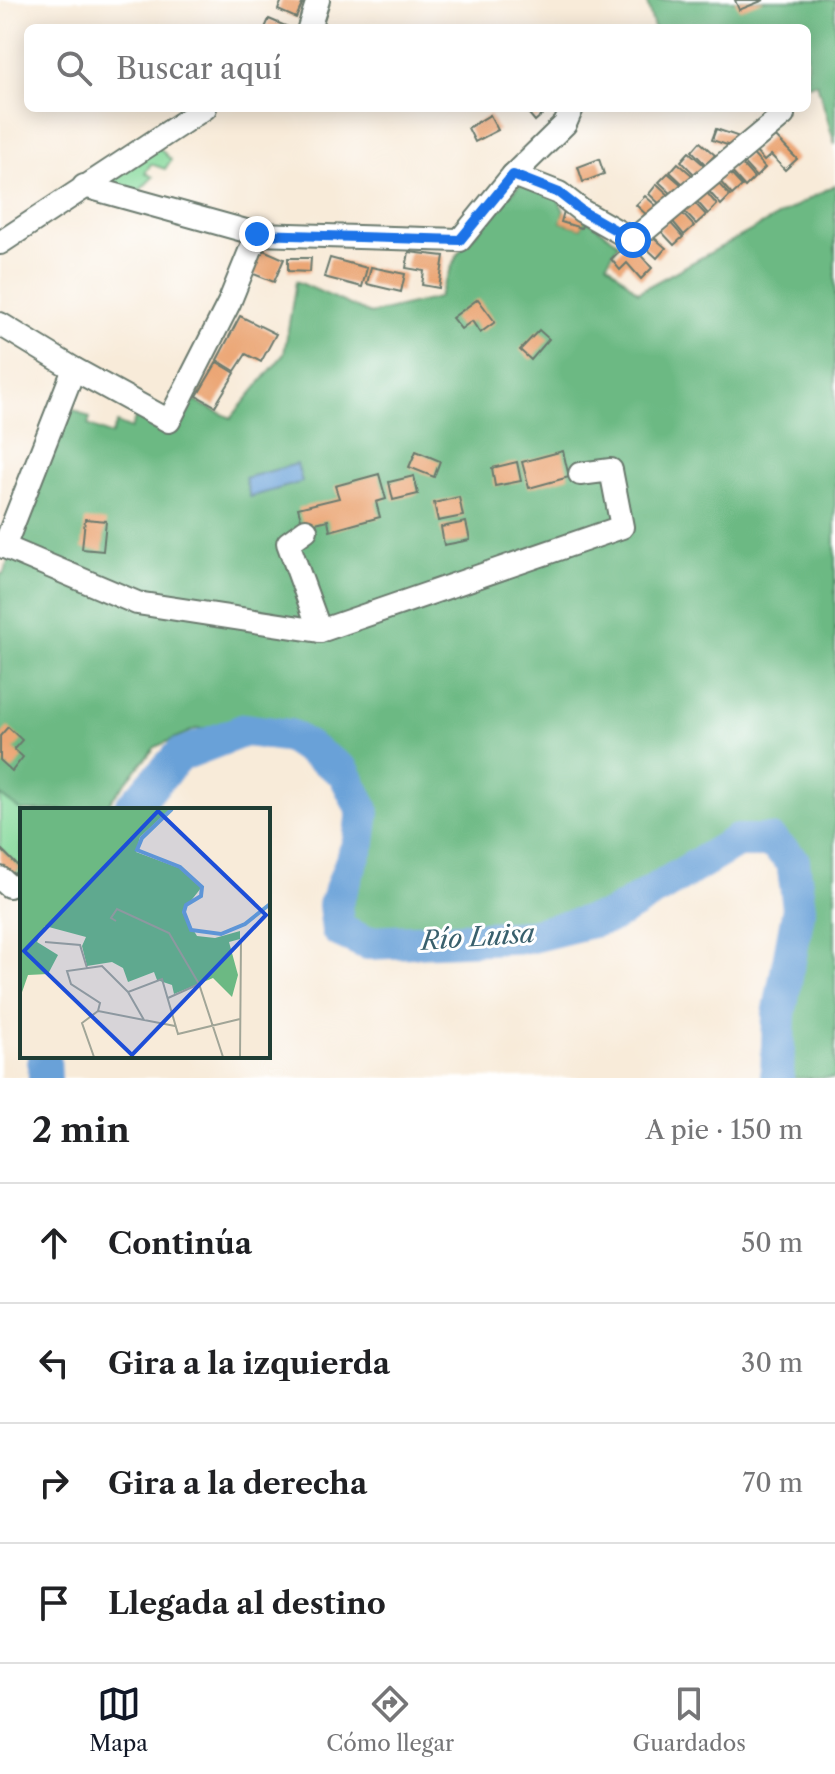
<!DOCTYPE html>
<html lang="es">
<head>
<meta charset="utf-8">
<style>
  body { margin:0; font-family:"Libre Caslon Text",serif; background:#f6f6f6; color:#202124 }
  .stop { position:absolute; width:24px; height:24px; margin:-18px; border:6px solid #1a73e8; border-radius:50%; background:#fff }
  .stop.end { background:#1a73e8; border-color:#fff; box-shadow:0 2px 8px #0008 }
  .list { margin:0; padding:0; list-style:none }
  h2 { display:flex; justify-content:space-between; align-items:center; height:104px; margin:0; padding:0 32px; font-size:34px }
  h2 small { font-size:26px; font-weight:400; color:#757577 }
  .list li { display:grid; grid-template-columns:52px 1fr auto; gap:24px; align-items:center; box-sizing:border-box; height:120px; padding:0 32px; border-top:2px solid #e0e0e0 }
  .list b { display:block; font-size:30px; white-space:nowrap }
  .list em { font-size:26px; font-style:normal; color:#757577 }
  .icon { flex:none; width:44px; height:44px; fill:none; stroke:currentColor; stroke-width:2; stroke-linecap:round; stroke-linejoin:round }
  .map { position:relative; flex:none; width:835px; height:1078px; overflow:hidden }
  .search { position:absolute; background:#fff; box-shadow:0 4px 20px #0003; left:24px; right:24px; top:24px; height:88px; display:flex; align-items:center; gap:20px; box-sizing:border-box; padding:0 28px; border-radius:12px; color:#757577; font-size:30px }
  .sheet { height:584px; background:#fff }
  nav { display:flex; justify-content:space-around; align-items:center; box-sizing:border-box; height:112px; border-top:2px solid #e0e0e0; background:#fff; font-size:22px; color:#757577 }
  nav a { display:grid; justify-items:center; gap:4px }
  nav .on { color:#111827 }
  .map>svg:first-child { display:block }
  .green { fill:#86d99b; stroke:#528b68; stroke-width:2 }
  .forest { fill:#6cb983; stroke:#467b5c; stroke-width:2 }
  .water { fill:#69a1d8; stroke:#446f86; stroke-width:2 }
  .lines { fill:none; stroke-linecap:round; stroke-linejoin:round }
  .river { stroke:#69a1d8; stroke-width:34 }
  .building { fill:#eba675 }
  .minor-casing { stroke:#6b7a6e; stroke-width:26 }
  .minor { stroke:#fff; stroke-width:22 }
  .route { stroke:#1a73e8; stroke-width:10 }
  .labels { text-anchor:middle; stroke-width:6; stroke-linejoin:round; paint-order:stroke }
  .water-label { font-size:26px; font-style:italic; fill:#39606d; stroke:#fff }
  .inset-river { fill:none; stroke:#69a1d8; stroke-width:4 }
  .inset-road { fill:none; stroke:#a1a597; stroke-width:2 }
  .view { fill:#1d4ed8; fill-opacity:0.15; stroke:#1d4ed8; stroke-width:4 }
  .inset-edge { fill:none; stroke:#1f3d34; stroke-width:4 }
</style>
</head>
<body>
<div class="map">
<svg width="835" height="1078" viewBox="0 0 835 1078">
  <rect width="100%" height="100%" fill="#fff"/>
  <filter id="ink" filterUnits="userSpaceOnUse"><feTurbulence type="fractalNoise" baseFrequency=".0125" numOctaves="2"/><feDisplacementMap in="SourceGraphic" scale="16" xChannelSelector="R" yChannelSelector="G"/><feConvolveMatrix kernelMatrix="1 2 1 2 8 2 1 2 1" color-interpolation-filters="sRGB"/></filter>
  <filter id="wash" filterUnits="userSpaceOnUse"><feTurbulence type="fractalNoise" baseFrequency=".006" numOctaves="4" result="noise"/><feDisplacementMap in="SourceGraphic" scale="32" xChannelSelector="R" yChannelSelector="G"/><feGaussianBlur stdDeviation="1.8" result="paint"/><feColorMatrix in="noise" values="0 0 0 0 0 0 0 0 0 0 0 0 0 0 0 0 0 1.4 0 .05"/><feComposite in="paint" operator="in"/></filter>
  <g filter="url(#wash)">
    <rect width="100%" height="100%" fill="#f8ebd9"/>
    <g class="green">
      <polygon points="159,148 171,160 165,169 151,164 145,173 153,177 138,192 109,182"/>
      <polygon points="0,795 22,811 22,878 14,885 8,880 20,868 0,848"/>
    </g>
    <g class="forest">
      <polygon points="649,0 835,0 835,145 817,83 807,85 807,28 654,28 647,3"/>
      <polygon points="521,183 557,196 564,211 561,222 581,228 585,218 619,243 607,263 638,292 835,185 835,1078 784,1078 785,1018 806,905 799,854 767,830 732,833 610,908 532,932 367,939 344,926 341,905 363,841 366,808 348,767 294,731 243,724 196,729 155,747 103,810 22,811 0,795 0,574 3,574 67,406 90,418 88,425 111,435 117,423 131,429 139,409 170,425 186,397 231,418 284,354 296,281 370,314 438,298 458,253"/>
    </g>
    <polygon class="water" points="297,464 302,482 250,497 245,478"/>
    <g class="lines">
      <g class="river">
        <polyline points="129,810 180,755 245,730 290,736 344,772 363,811 359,842 335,905 338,930 367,943 531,936 612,916 737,841 771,841 793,861 799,908 779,1015 777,1078"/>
        <polyline points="44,1056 45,1078"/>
      </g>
    </g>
    <g id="blocks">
      <g class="building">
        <polygon points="282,0 303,2 296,18 278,10"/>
        <polygon points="735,0 764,0 739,10"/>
        <polygon points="269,19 290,28 265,28"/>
        <polygon points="524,108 550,108 535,121"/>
        <polygon points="490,115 498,130 475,142 468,128"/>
        <polygon points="716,129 737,136 733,147 712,140"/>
        <polygon points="773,134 797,159 785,170 771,155 764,161 755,151"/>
        <polygon points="700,142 715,155 706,165 692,151"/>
        <polygon points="689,152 704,165 695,175 681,161"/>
        <polygon points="751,152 765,168 756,177 741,160"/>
        <polygon points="599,159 604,174 583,182 578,167"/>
        <polygon points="739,161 754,178 745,187 730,170"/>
        <polygon points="678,163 693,176 684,185 670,172"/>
        <polygon points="727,170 742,186 732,195 718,179"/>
        <polygon points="668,173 683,186 674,196 659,182"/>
        <polygon points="715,180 730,196 721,205 706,188"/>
        <polygon points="657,184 672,198 663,207 649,194"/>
        <polygon points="703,188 717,205 708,214 693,197"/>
        <polygon points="645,196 660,209 651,219 636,205"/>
        <polygon points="691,199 706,215 696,224 681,208"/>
        <polygon points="679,210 694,226 684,235 670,218"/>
        <polygon points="564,211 585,218 581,228 561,222"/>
        <polygon points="668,220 683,237 674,245 659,229"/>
        <polygon points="651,235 666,248 657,258 642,244"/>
        <polygon points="629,242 652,268 641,279 627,263 620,270 611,259"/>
        <polygon points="261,249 284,259 274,282 251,273"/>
        <polygon points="409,252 444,256 439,288 422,285 424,271 406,268"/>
        <polygon points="288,258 311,258 310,272 288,271"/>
        <polygon points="330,258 367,268 362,287 324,277"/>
        <polygon points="371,267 405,274 401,292 367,284"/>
        <polygon points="478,299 495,322 480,333 472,321 461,329 452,318"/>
        <polygon points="240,316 276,334 261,362 246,354 235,371 217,360"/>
        <polygon points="539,330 549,339 531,360 520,350"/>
        <polygon points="217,362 235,373 215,406 197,396"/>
        <polygon points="416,451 440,461 434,477 409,467"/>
        <polygon points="563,451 569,477 529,488 522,462"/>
        <polygon points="517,462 521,481 495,486 492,468"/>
        <polygon points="379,474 386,499 376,502 380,517 330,531 328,520 303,526 298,508 339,498 335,486"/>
        <polygon points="414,476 418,494 393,500 389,482"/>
        <polygon points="459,497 463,516 438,521 434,503"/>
        <polygon points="85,519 106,521 103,551 82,549"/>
        <polygon points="466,522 470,540 444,545 441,527"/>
        <polygon points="8,727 22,740 14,749 23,757 12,771 0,760 0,736"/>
        <polygon points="0,848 20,868 8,880 0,872"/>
      </g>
    </g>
  </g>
  <g filter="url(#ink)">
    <use href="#blocks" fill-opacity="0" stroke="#6b7a6e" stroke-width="2"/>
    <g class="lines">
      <g class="minor-casing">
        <g id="minor">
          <polyline points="309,28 318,0"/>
          <polyline points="513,175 559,193 582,211 633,240 783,115"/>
          <polyline points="257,234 460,240 513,175 565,124 572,108"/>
          <polyline points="0,243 205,108"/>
          <polyline points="0,324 74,369 169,421 229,303 257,234 84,186"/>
          <polyline points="306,530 288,543 320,631"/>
          <polyline points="0,545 137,603 320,631 622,527 611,470 580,474"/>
          <polyline points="4,547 74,369"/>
          <polyline points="0,878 9,886"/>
        </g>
      </g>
      <use href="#minor" class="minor"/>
    </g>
  </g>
  <g class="lines" filter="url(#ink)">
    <polyline class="route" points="257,234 460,240 513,175 559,193 582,211 633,240"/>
  </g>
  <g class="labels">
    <g class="water-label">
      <text transform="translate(478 937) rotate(-4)" y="9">Río Luisa</text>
    </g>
  </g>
  <g transform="translate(20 808)">
    <rect width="250" height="250" fill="#f8ebd9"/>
    <path d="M0 1H150L120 29 116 44 159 60 181 80 162 104 177 128 195 130 220 123V131L209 134 218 167 212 189 193 170 154 186 152 177 137 172 134 164 108 174 103 160 92 154 67 158 62 138 66 129 25 118 17 134 38 147 28 166 8 167 0 190Z" fill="#6cb983"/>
    <path class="inset-river" d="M152 1 122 30 117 42 160 59 182 79 181 88 166 97 164 104 171 122 201 126 225 116 250 96"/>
    <path class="inset-road" d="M96 113 91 110 97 101 149 125 179 176 203 249M25 134 60 137 67 160M108 184 82 158 47 163 51 176 80 195 78 203 155 218M148 190 179 176M124 212 108 184 142 171 158 226 220 211M74 249 62 215 78 203M220 249 221 131"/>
    <path class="view" d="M138 3 246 107 112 247 4 143Z"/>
    <rect width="250" height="250" class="inset-edge"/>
  </g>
</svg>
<div class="stop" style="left:633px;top:240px"></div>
<div class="stop end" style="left:257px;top:234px"></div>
<div class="search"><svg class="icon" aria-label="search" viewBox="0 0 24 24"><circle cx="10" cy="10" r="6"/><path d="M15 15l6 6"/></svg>Buscar aquí</div>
</div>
<section class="sheet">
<h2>2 min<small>A pie · 150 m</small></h2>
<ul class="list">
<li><svg class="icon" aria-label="ahead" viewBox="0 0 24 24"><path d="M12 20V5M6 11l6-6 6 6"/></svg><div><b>Continúa</b></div><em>50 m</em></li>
<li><svg class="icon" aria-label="left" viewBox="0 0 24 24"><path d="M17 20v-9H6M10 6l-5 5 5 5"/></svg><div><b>Gira a la izquierda</b></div><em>30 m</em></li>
<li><svg class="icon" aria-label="right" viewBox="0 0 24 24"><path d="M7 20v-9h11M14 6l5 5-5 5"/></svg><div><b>Gira a la derecha</b></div><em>70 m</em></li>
<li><svg class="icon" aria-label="arrive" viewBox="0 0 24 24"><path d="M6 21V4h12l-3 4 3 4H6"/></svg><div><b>Llegada al destino</b></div></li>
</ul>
</section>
<nav>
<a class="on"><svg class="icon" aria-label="map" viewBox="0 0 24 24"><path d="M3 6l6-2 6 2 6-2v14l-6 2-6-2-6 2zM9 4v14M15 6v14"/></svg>Mapa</a>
<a><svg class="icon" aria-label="directions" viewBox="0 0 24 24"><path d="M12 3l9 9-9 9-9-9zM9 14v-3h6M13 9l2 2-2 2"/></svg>Cómo llegar</a>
<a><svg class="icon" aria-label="saved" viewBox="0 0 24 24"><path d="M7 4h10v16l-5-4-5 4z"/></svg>Guardados</a>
</nav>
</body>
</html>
